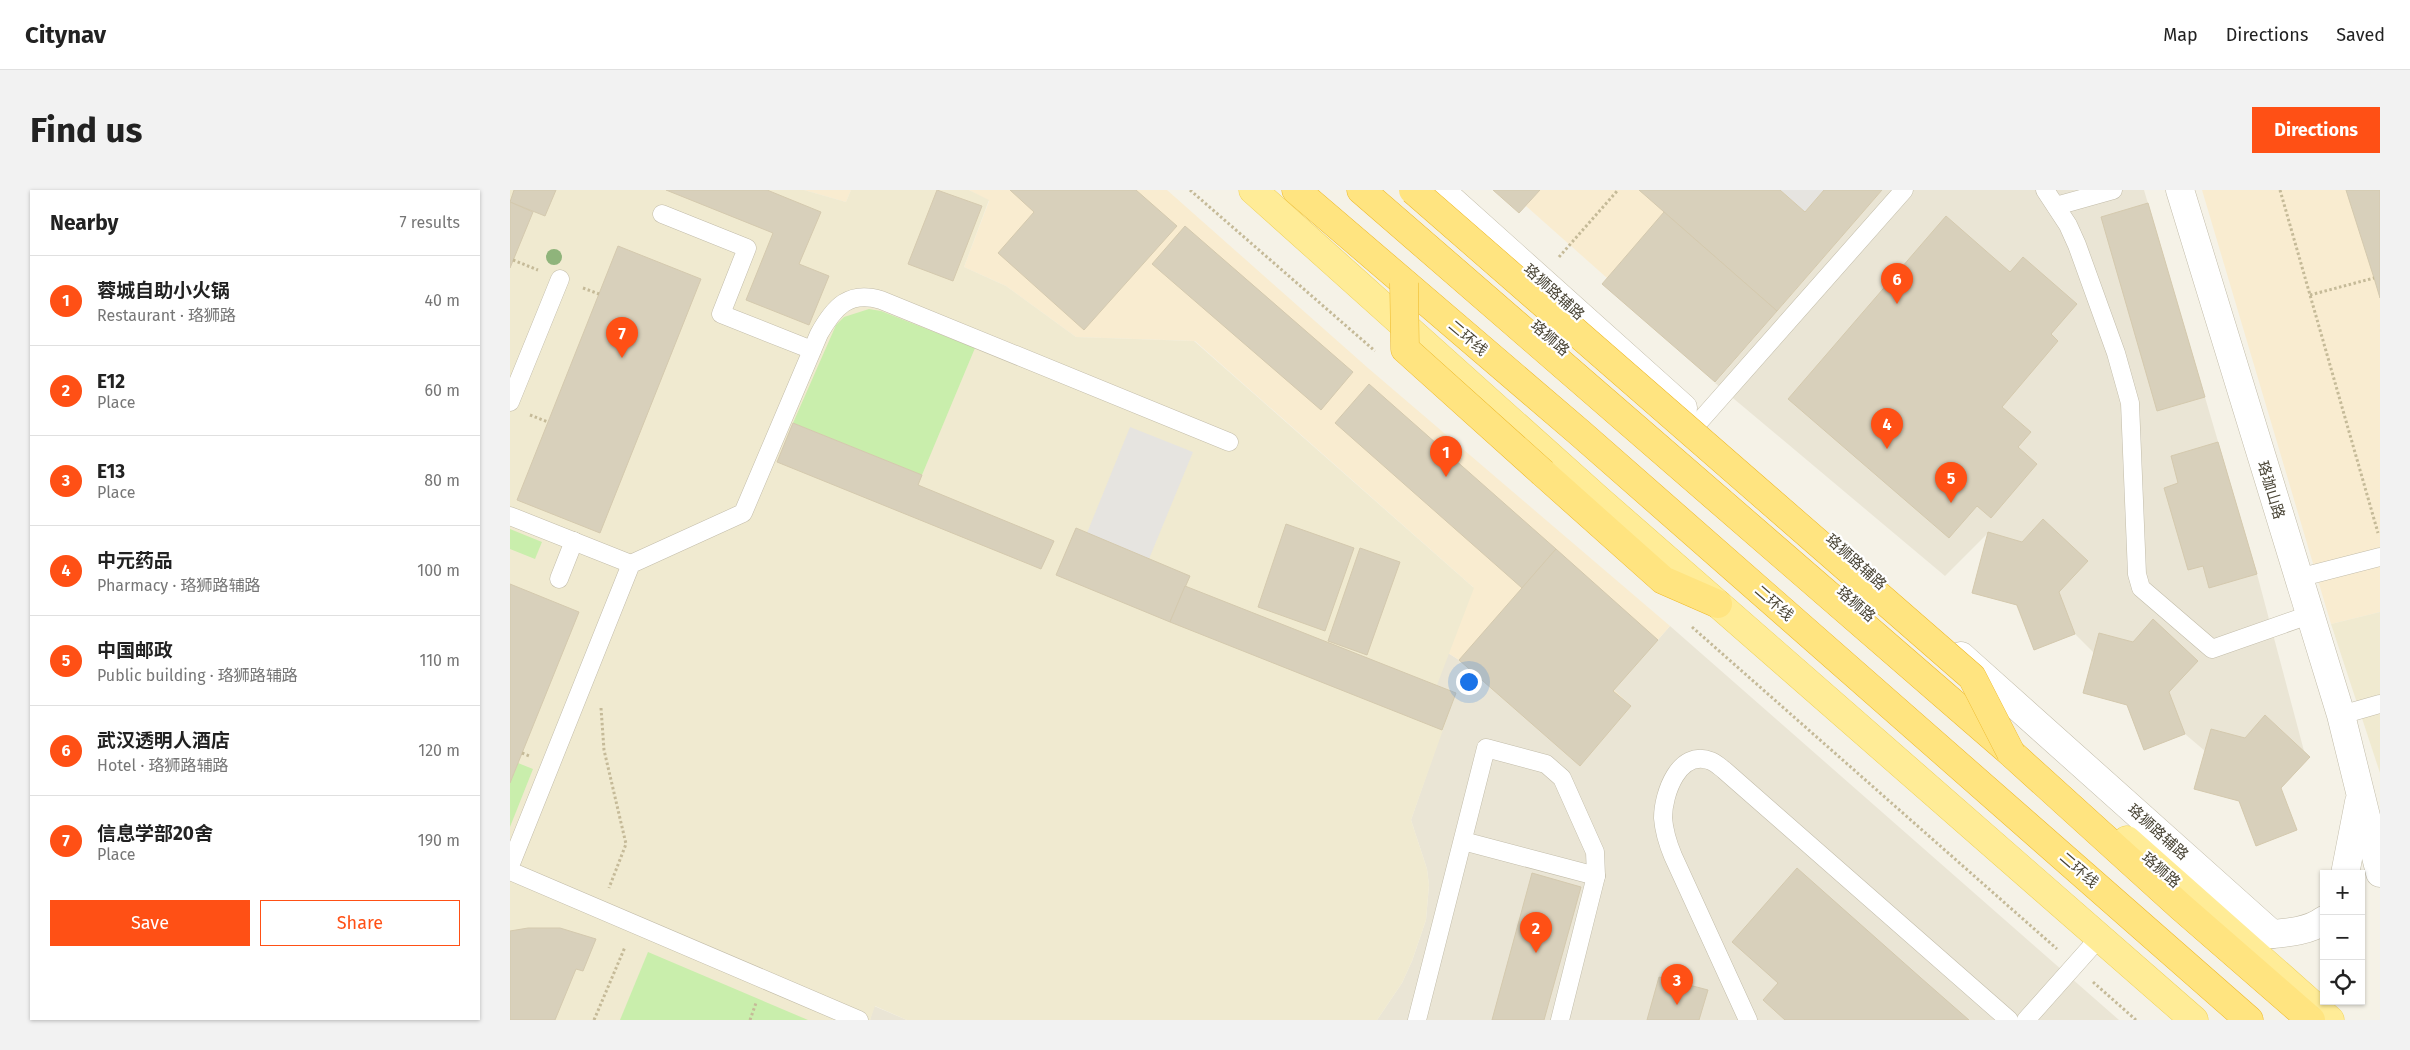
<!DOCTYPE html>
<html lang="en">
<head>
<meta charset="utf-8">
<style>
  body { margin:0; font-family:"Fira Sans","Noto Sans SC",sans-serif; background:#f2f2f2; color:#222 }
  .controls { position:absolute; right:15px; bottom:15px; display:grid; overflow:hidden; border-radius:0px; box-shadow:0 1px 4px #0004 }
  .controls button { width:45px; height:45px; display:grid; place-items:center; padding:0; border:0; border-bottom:1px solid #e0e0e0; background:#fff; color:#222; font:25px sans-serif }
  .you { position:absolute; left:958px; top:491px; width:18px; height:18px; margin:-12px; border:4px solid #fff; border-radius:50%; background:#1a73e8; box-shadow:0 0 0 8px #1a73e833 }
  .badge { display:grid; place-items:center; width:32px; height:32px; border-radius:50%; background:#ff5015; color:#fff; font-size:16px; font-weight:700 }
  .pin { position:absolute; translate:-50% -41px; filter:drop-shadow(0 1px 2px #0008) }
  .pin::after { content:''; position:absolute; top:26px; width:18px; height:15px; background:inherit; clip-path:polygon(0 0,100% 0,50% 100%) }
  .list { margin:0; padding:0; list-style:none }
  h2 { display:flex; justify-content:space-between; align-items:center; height:65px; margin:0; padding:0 20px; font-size:21px }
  h2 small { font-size:16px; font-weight:400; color:#767676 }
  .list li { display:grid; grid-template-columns:32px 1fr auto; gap:15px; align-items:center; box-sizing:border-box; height:90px; padding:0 20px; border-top:1px solid #e0e0e0 }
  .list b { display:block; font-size:19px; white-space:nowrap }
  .list p { margin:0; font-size:16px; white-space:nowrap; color:#767676 }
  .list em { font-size:16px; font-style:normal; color:#767676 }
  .actions { display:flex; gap:10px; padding:15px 20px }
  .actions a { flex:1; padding:11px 0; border:1px solid #ff5015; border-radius:0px; text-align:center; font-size:18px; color:#ff5015 }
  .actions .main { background:#ff5015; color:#fff }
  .icon { flex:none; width:28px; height:28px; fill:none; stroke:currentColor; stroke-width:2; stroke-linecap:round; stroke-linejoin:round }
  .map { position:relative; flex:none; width:1870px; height:830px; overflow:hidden; border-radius:0px }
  header { display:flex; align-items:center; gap:30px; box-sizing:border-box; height:70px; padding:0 25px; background:#fff; border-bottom:1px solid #e0e0e0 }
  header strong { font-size:24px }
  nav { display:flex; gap:28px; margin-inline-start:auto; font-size:18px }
  .intro { display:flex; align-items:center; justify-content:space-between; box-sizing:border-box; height:120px; padding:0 30px }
  h1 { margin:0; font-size:35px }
  .button { padding:12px 22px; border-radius:0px; background:#ff5015; color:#fff; font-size:18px; font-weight:700 }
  main { display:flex; gap:30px; padding:0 30px }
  aside { flex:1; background:#fff; border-radius:0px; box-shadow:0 1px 4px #0004 }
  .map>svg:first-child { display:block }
  .residential { fill:#eae5d5 }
  .commercial { fill:#f9ecd0 }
  .education { fill:#f0ead0 }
  .green { fill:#c9eeac }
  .parking { fill:#e6e4e0 }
  .building { fill:#d8d0bb; stroke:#d4c9ae }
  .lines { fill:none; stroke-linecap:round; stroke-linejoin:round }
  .service-casing { stroke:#c2bca9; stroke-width:19 }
  .minor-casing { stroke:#c2bca9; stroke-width:29 }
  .primary-casing { stroke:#f0d25a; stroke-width:29 }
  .trunk-casing { stroke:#eeb929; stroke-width:29 }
  .path { stroke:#c5ba98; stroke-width:3; stroke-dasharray:2.5 2.5; stroke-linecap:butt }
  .service { stroke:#fff; stroke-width:18 }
  .minor { stroke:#fff; stroke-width:28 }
  .primary { stroke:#ffec97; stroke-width:28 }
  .trunk { stroke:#ffe480; stroke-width:28 }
  .trunk-bridge-casing { stroke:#eeb929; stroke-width:29; stroke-linecap:butt }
  .trunk-bridge { stroke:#ffe480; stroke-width:28 }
  .tree { fill:#8fb47b }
  .labels { text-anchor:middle; stroke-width:4.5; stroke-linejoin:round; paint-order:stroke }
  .street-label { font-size:15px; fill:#494435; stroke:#fff }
</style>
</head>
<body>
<header>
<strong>Citynav</strong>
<nav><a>Map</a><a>Directions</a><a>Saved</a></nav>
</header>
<div class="intro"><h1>Find us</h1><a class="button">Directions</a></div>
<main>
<aside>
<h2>Nearby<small>7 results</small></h2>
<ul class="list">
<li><span class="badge">1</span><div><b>蓉城自助小火锅</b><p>Restaurant · 珞狮路</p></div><em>40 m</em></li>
<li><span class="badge">2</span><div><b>E12</b><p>Place</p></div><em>60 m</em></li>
<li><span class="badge">3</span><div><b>E13</b><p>Place</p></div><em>80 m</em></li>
<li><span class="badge">4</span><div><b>中元药品</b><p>Pharmacy · 珞狮路辅路</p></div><em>100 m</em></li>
<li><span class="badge">5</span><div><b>中国邮政</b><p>Public building · 珞狮路辅路</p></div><em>110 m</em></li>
<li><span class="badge">6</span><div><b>武汉透明人酒店</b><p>Hotel · 珞狮路辅路</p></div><em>120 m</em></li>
<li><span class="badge">7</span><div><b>信息学部20舍</b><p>Place</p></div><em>190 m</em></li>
</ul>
<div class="actions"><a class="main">Save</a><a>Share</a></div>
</aside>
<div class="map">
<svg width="1870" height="830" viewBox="0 0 1870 830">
  <rect width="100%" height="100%" fill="#f5f2e7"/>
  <g class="residential">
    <polygon points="1372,0 1634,0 1747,384 1794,561 1800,567 1771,598 1787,640 1746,656 1729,611 1684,599 1695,561 1675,544 1634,560 1617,515 1573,503 1584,463 1565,444 1524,460 1506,415 1462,403 1478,343 1435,386 1205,193"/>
    <polygon points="1160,436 1609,830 867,830 892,793 902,771 916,730 919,695 917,679 901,630 932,540 926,496 938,463 949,470 1121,516 1103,501"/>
    <polygon points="364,816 397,830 360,830"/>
  </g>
  <g class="commercial">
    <polygon points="294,0 341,0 336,12"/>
    <polygon points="459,0 657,0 858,178 1160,436 1104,500 1121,516 1070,576 949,470 938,463 963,397 685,151 566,147 496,96 454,77 479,11"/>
    <polygon points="1030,0 1372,0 1267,121 1155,22 1097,88 1016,16"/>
    <polygon points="1692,0 1870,0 1870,422 1821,434"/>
  </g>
  <g class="education">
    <polygon points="0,0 294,0 336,12 341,0 459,0 479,10 454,77 496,96 566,147 684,151 964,398 927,495 946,503 901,630 917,679 919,695 916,730 902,771 892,793 867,830 397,830 365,816 360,830 0,830"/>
    <polygon points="1870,422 1870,583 1821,434"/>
  </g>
  <g class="green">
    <polygon points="359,119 371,121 465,158 412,285 283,233 326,135 334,127"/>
    <polygon points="0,339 32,352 25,369 0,359"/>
    <polygon points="8,573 23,579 0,637 0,593"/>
    <polygon points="138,762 298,830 110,830"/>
  </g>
  <g class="parking">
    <polygon points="1270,0 1314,0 1295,22"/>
    <polygon points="620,237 683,262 639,369 577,343"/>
  </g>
  <g class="building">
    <polygon points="4,0 46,0 35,26 0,12"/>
    <polygon points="156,0 257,0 311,22 289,74 319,86 299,135 236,110 263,43"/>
    <polygon points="427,0 472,16 443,91 398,74"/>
    <polygon points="500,0 626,0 667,36 574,140 488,63 524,22"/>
    <polygon points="983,0 1030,0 1009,23"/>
    <polygon points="1129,0 1270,0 1295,22 1314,0 1372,0 1267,121"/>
    <polygon points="1836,0 1870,0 1870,108 1864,88"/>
    <polygon points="0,12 23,22 0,78"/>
    <polygon points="1638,13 1695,207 1647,221 1591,27"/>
    <polygon points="1154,22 1267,121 1205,192 1092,94"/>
    <polygon points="1436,26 1500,82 1513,67 1567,114 1541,144 1548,151 1492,217 1521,242 1508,257 1527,274 1481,328 1467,316 1439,348 1278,209"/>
    <polygon points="675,36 843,182 811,220 642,74"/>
    <polygon points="108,56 191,89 90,343 7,310"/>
    <polygon points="859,194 1046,359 1012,398 825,233"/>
    <polygon points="283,233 412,285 408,295 544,351 531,379 267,272"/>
    <polygon points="1708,252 1747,384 1699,398 1693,376 1678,380 1654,298 1668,293 1661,266"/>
    <polygon points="1533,329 1578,371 1549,402 1565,444 1524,460 1507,415 1462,403 1478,342 1512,352"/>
    <polygon points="776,334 844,358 815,441 748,417"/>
    <polygon points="566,338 680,386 660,432 546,385"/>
    <polygon points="850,358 890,372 857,465 818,451"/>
    <polygon points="1046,359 1148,450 1103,501 1121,516 1070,576 949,470"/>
    <polygon points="0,394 69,422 0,593"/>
    <polygon points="675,396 946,503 932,540 660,432"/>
    <polygon points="1643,429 1688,471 1659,502 1675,544 1634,560 1617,515 1573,503 1589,443 1623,452"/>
    <polygon points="1755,525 1800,567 1771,598 1787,640 1746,656 1729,611 1684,599 1701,539 1735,548"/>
    <polygon points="1287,678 1411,788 1459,830 1275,830 1253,810 1268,793 1222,752"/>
    <polygon points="1022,683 1071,697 1034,830 982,830"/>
    <polygon points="18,738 50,738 86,749 73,781 66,779 45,830 0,830 0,741"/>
    <polygon points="1149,787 1198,800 1189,830 1137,830"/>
  </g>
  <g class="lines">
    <g class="service-casing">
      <g id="service">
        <polyline points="1535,0 1558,35 1567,55 1606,163 1620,213 1627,384 1631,398 1702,459 1799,425"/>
        <polyline points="1546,16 1603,0"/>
        <polyline points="152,24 237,58 211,124 302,160"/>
        <polyline points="0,212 50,89"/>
        <polyline points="1189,232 1394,0"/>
        <polyline points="0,326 121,374"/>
        <polyline points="1788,388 1870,367"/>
        <polyline points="49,389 64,351"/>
        <polyline points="1831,525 1870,514"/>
        <polyline points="953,651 1086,686"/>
        <path d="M0 676 121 374 233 323 309 144C324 117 339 100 371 110L719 252"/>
        <polyline points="0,681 349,830"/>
        <polyline points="907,830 976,558 1036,574 1052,588 1085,662 1086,686 1050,830"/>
        <path d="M1238 830 1163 666C1158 654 1154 641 1153 628 1153 604 1169 558 1201 571 1206 573 1210 577 1214 580L1499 830"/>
        <polyline points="1516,830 1589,748"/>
      </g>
    </g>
    <g class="minor-casing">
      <g id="minor">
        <polyline points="930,0 1173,218"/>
        <polyline points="1670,0 1831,525 1870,683"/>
        <polyline points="1451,466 1762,744"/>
        <polyline points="1835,684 1849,612"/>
        <path d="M1743 746C1765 743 1796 744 1814 730"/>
      </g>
    </g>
    <g class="primary-casing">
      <g id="primary">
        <polyline points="743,0 1089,310 1684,830"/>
        <polyline points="1617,650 1820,830"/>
      </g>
    </g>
    <g class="trunk-casing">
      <g id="trunk">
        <polyline points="786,0 1070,243 1739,830"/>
        <polyline points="851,0 1501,563 1671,717 1801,830"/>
        <polyline points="1033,283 1153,390 1208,414"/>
      </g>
    </g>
    <g class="path">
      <polyline points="680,0 865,161"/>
      <polyline points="1770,0 1868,343"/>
      <polyline points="1049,67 1108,0"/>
      <polyline points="3,70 28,80"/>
      <polyline points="73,98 89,104"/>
      <polyline points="1800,105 1864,88"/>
      <polyline points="20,225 38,232"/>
      <polyline points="1182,437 1547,759"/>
      <polyline points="91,518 94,560 116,654 99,698"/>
      <polyline points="12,563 19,566"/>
      <polyline points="1583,792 1626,830"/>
      <polyline points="84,830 115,757"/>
      <polyline points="240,830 246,813"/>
    </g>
    <use href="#service" class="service"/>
    <use href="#minor" class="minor"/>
    <use href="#primary" class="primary"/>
    <use href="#trunk" class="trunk"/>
    <g class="trunk-bridge-casing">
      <g id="trunk-bridge">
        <polyline points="903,0 1462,487 1501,563"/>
        <polyline points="894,93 895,159 1033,283"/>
      </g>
    </g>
    <use href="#trunk-bridge" class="trunk-bridge"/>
  </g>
  <circle class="tree" cx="44" cy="67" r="8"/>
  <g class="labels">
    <g class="street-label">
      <text transform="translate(1044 102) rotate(42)" y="5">珞狮路辅路</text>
      <text transform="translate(958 148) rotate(40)" y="5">二环线</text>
      <text transform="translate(1040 148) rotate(41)" y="5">珞狮路</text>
      <text transform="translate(1761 300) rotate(73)" y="5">珞珈山路</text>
      <text transform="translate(1346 372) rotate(42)" y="5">珞狮路辅路</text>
      <text transform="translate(1264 413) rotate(41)" y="5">二环线</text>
      <text transform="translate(1346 414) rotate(41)" y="5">珞狮路</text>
      <text transform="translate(1648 642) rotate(42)" y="5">珞狮路辅路</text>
      <text transform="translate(1569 680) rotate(41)" y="5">二环线</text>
      <text transform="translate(1651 680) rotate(41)" y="5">珞狮路</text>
    </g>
  </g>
</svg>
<div class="controls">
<button>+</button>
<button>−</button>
<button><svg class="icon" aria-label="locate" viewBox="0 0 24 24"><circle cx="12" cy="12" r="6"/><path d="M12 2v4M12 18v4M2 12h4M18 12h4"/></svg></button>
</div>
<div class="you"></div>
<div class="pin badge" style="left:936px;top:287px">1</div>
<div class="pin badge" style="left:1026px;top:763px">2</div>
<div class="pin badge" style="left:1167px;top:815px">3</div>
<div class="pin badge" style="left:1377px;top:259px">4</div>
<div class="pin badge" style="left:1441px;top:313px">5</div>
<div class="pin badge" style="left:1387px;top:114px">6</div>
<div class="pin badge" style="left:112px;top:168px">7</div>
</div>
</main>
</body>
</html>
